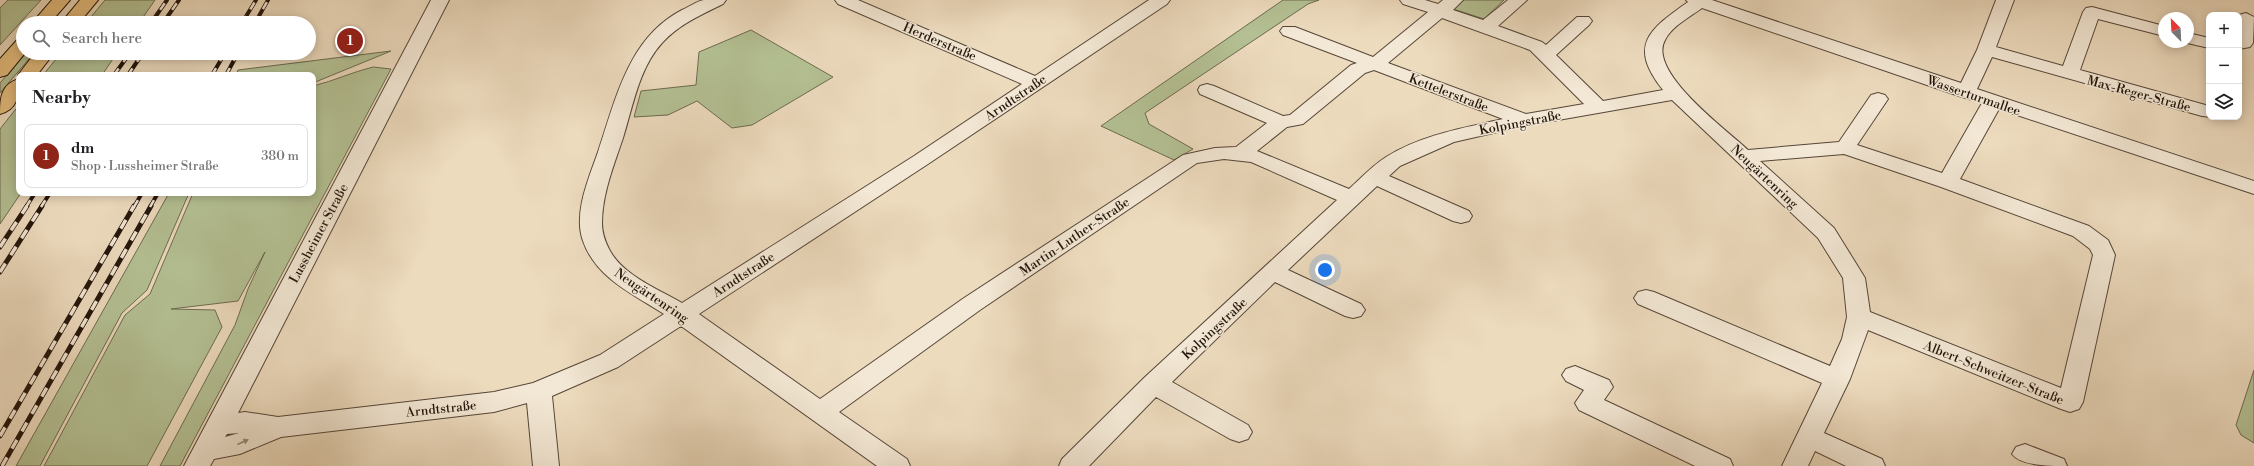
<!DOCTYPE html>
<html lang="en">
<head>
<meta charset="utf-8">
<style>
  body { margin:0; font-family:"Libre Bodoni",serif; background:#f6f6f6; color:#202124 }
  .controls { position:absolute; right:12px; top:12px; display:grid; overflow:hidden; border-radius:8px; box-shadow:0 2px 10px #0003 }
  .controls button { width:36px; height:36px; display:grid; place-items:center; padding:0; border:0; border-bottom:1px solid #e0e0e0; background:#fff; color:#202124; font:20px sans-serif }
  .compass { position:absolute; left:2158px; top:12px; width:36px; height:36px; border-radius:50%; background:#fff; box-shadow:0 2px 10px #0003; rotate:336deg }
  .you { position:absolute; left:1325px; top:270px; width:14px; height:14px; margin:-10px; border:3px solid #fff; border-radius:50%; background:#1a73e8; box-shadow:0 0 0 6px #1a73e833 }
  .badge { display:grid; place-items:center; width:26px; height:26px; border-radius:50%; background:#8f2418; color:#fff; font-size:13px; font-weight:700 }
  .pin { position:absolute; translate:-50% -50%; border:2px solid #fff; box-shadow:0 1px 4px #0006 }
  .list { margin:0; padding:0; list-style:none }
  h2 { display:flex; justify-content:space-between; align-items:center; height:52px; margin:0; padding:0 16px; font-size:17px }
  h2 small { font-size:13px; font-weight:400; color:#757577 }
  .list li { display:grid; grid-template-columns:26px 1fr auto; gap:12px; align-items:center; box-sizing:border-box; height:64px; margin:0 8px 8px; padding:0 8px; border:1px solid #e0e0e0; border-radius:8px }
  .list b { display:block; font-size:15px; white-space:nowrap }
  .list p { margin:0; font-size:13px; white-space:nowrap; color:#757577 }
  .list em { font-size:13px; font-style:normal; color:#757577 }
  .icon { flex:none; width:22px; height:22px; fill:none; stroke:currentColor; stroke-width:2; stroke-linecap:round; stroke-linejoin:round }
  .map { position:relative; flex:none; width:2254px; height:466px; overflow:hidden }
  .search { position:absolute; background:#fff; box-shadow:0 2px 10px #0003; left:16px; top:16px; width:300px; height:44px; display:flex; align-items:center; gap:10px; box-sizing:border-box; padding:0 14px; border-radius:22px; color:#757577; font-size:15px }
  .panel { position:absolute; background:#fff; box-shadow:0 2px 10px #0003; left:16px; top:72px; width:300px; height:124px; border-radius:8px }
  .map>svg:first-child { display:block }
  .green { fill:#b4c194; stroke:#6c6b50 }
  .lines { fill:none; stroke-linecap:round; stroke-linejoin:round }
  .minor-casing { stroke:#564638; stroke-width:2 }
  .highway-casing { stroke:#23150b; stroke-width:2 }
  .minor { fill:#f3e8d5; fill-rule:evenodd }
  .highway { fill:#e6be7f; fill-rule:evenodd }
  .rail-far1-casing { stroke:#23150b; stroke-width:4 }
  .rail-casing { stroke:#23150b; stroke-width:5 }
  .rail-far1 { stroke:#f3e8d5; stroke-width:2.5; stroke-dasharray:8; stroke-linecap:butt }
  .rail { stroke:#f3e8d5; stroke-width:3.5; stroke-dasharray:10; stroke-linecap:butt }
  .oneway { fill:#95897a }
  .labels { text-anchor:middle; stroke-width:3; stroke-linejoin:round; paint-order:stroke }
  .street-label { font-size:13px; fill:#23150b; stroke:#f3e8d5 }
</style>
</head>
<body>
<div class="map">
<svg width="2254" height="466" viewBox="0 0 2254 466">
  <rect width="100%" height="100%" fill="#eddbbe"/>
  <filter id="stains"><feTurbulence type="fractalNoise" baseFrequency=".005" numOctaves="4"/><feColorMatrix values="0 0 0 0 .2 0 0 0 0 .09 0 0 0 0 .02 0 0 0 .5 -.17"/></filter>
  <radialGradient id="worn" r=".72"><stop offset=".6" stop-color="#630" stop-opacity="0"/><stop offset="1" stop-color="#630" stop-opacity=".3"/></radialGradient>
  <g class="green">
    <polygon points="8,0 41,0 0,45 0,8"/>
    <polygon points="105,0 155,0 139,23 86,23"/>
    <polygon points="1283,0 1319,0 1308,4 1145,113 1149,124 1193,149 1174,160 1101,126"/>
    <polygon points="1459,0 1504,0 1484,19 1450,8"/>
    <polygon points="751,30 833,77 752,125 732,128 697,101 668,115 634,117 641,91 696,85 699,52"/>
    <polygon points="391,51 313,83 313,75 236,75 238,70"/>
    <polygon points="26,53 34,53 0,93 0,83"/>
    <polygon points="61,53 117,53 102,75 43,75"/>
    <path d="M373 67 391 69 180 466H160L235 325 248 289 265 252 238 301 171 309 215 310 222 327 147 466H44L125 315 150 294 193 193H313V86C334 81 352 72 373 67Z"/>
    <polygon points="19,105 19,193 21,193 0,224 0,129"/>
    <polygon points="169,193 189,193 147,290 122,313 40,466 16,466"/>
    <polygon points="2254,370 2254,443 2241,435 2236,425"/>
  </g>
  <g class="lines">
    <g class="minor-casing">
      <g id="minor">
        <path d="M431 0H449L238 413 245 412 278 417 494 392 533 383 600 355 664 314C633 294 596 278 583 241 573 213 589 178 598 152 616 99 628 38 682 10 689 7 697 1 704 0 711 0 719 0 726 0L723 4C701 15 679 24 662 43 639 68 633 106 623 138 614 165 602 194 602 223 602 233 605 241 609 249 622 275 658 289 682 303L914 156 1022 84 838 4 835 0H858L1035 76 1149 0H1170L1167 4 928 164 699 314 820 399 964 298 1183 155 1215 148 1236 147 1267 123 1200 94 1198 90 1200 86 1207 84 1214 86 1283 116 1290 115 1351 65 1357 63 1283 35 1280 31 1283 27H1295L1373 57 1428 12 1403 4 1400 0H1425L1438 4 1443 0H1463L1453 10 1483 20 1508 0H1527L1498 26 1542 42 1546 45 1577 17H1589L1592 21 1589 25 1556 55 1603 101 1663 90C1628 46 1648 30 1688 2L1686 0H1712L1961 83 1977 50 1996 0H2014L1996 47 2063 66 2083 12 2086 8 2092 7 2164 26V36L2098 19 2080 70 2209 106V117H2212L2202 116 1992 57 1977 89 2254 181V194L1999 109 1960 179 2089 226 2108 240 2115 255 2083 402 2079 409 2070 412 2061 409 1868 330 1850 379 1824 433 1882 459 1885 466H1846L1815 451 1808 466H1782L1822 383 1638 304 1634 298 1638 292 1646 290 1654 292 1830 366 1842 339 1847 317 1843 278 1818 238 1672 100 1524 126 1454 142 1400 166 1389 176 1469 211 1472 216 1469 221 1461 223 1453 221 1377 186 1288 270 1361 304 1365 310 1361 316 1353 318 1345 316 1275 282 1172 382 1248 425 1252 432 1248 439 1239 442 1230 439 1156 397 1089 466H1059L1062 459 1145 377 1337 200 1251 162 1224 159 1197 163 980 310 839 412 907 459 910 466H877L681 326 618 367 552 396 559 466H533L527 403 494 412 281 437 240 454 214 459 210 466H184ZM1702 8 1959 96 1982 103 1942 173 1857 145 1888 99 1885 95 1878 93 1871 95 1839 142 1748 150C1727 130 1647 72 1665 40 1672 26 1690 17 1702 8ZM1442 18 1530 50 1584 104 1526 114 1388 63ZM1374 70 1503 119C1463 128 1421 135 1386 157 1372 166 1361 178 1349 189L1257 151 1287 127 1303 124 1365 73ZM1844 154 1941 187 2073 236 2090 249 2093 255 2061 388 1870 312 1865 278 1834 228 1760 161ZM239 433 225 437 227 434Z"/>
        <polygon points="2246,13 2254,17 2253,43 2250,47 2239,49 2239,15"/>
        <polygon points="2188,33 2209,38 2209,48 2183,42 2188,42"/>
        <polygon points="1575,366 1609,380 1613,387 1604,400 1730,459 1733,466 1695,466 1579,410 1575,403 1584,390 1566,381 1562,375 1566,369"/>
        <path d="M2025 444 2064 459 2067 466C2050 466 2021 466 2012 454L2016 447Z"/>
      </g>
    </g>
    <g class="highway-casing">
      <g id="highway">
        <polygon points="52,0 70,0 50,23 32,23"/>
        <polygon points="80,0 98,0 79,23 61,23"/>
        <polygon points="23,39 23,53 25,53 7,75 0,77 0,59 17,40"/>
        <polygon points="35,53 54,53 37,75 19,75 19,77 18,75"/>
        <path d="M19 79C19 95 18 109 0 114 0 98 1 84 19 79Z"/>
      </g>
    </g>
    <use href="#minor" class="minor"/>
    <use href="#highway" class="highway"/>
    <g class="rail-far1-casing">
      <g id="rail-far1">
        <polyline points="151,23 167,0"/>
        <polyline points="163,23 179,0"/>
        <polyline points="242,23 256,0"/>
        <polyline points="255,23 268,0"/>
        <polyline points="114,75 130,53"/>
        <polyline points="128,75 143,53"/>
        <polyline points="212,75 225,53"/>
        <polyline points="226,75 238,53"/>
        <polyline points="26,207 35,193"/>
        <polyline points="41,207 50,193"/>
        <polyline points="134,207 142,193"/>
        <polyline points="150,207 158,193"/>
      </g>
    </g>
    <g class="rail-casing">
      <g id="rail">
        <polyline points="0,247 27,206"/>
        <polyline points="0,272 42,206"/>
        <polyline points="0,436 134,206"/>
        <polyline points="2,466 151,206"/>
      </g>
    </g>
    <use href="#rail-far1" class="rail-far1"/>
    <use href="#rail" class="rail"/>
  </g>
  <defs><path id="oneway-solid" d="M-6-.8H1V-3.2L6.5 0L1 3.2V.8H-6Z"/></defs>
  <use class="oneway" href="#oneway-solid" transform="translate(243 442) rotate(-24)"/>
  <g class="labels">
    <g class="street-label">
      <text transform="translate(940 41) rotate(23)" y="5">Herderstraße</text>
      <text transform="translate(1449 92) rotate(21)" y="5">Kettelerstraße</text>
      <text transform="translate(2139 93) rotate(15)" y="5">Max-Reger-Straße</text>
      <text transform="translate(1974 95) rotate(19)" y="5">Wasserturmallee</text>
      <text transform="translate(1015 97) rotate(-34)" y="5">Arndtstraße</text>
      <text transform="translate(1520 122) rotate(-11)" y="5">Kolpingstraße</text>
      <text transform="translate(1765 176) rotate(43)" y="5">Neugärtenring</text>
      <text transform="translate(318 233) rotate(-62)" y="5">Lussheimer Straße</text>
      <text transform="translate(1074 236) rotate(-34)" y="5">Martin-Luther-Straße</text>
      <text transform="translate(743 274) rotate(-33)" y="5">Arndtstraße</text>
      <text transform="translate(652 295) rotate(34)" y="5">Neugärtenring</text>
      <text transform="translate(1214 328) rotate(-43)" y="5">Kolpingstraße</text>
      <text transform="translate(1994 372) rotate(22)" y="5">Albert-Schweitzer-Straße</text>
      <text transform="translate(441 408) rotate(-6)" y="5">Arndtstraße</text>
    </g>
  </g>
  <rect width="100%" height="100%" filter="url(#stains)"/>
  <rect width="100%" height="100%" fill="url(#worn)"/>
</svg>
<div class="controls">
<button>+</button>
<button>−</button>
<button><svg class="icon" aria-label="layers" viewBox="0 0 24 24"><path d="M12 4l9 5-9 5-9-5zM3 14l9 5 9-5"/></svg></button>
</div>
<svg class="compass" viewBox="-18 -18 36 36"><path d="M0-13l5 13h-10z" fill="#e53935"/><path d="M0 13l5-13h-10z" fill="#757577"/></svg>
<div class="you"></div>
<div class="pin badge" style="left:350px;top:41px">1</div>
<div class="search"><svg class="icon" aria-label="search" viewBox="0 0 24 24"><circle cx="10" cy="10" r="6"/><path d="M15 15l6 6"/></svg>Search here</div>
<section class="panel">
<h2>Nearby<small></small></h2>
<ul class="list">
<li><span class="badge">1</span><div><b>dm</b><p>Shop · Lussheimer Straße</p></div><em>380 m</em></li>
</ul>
</section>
</div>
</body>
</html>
